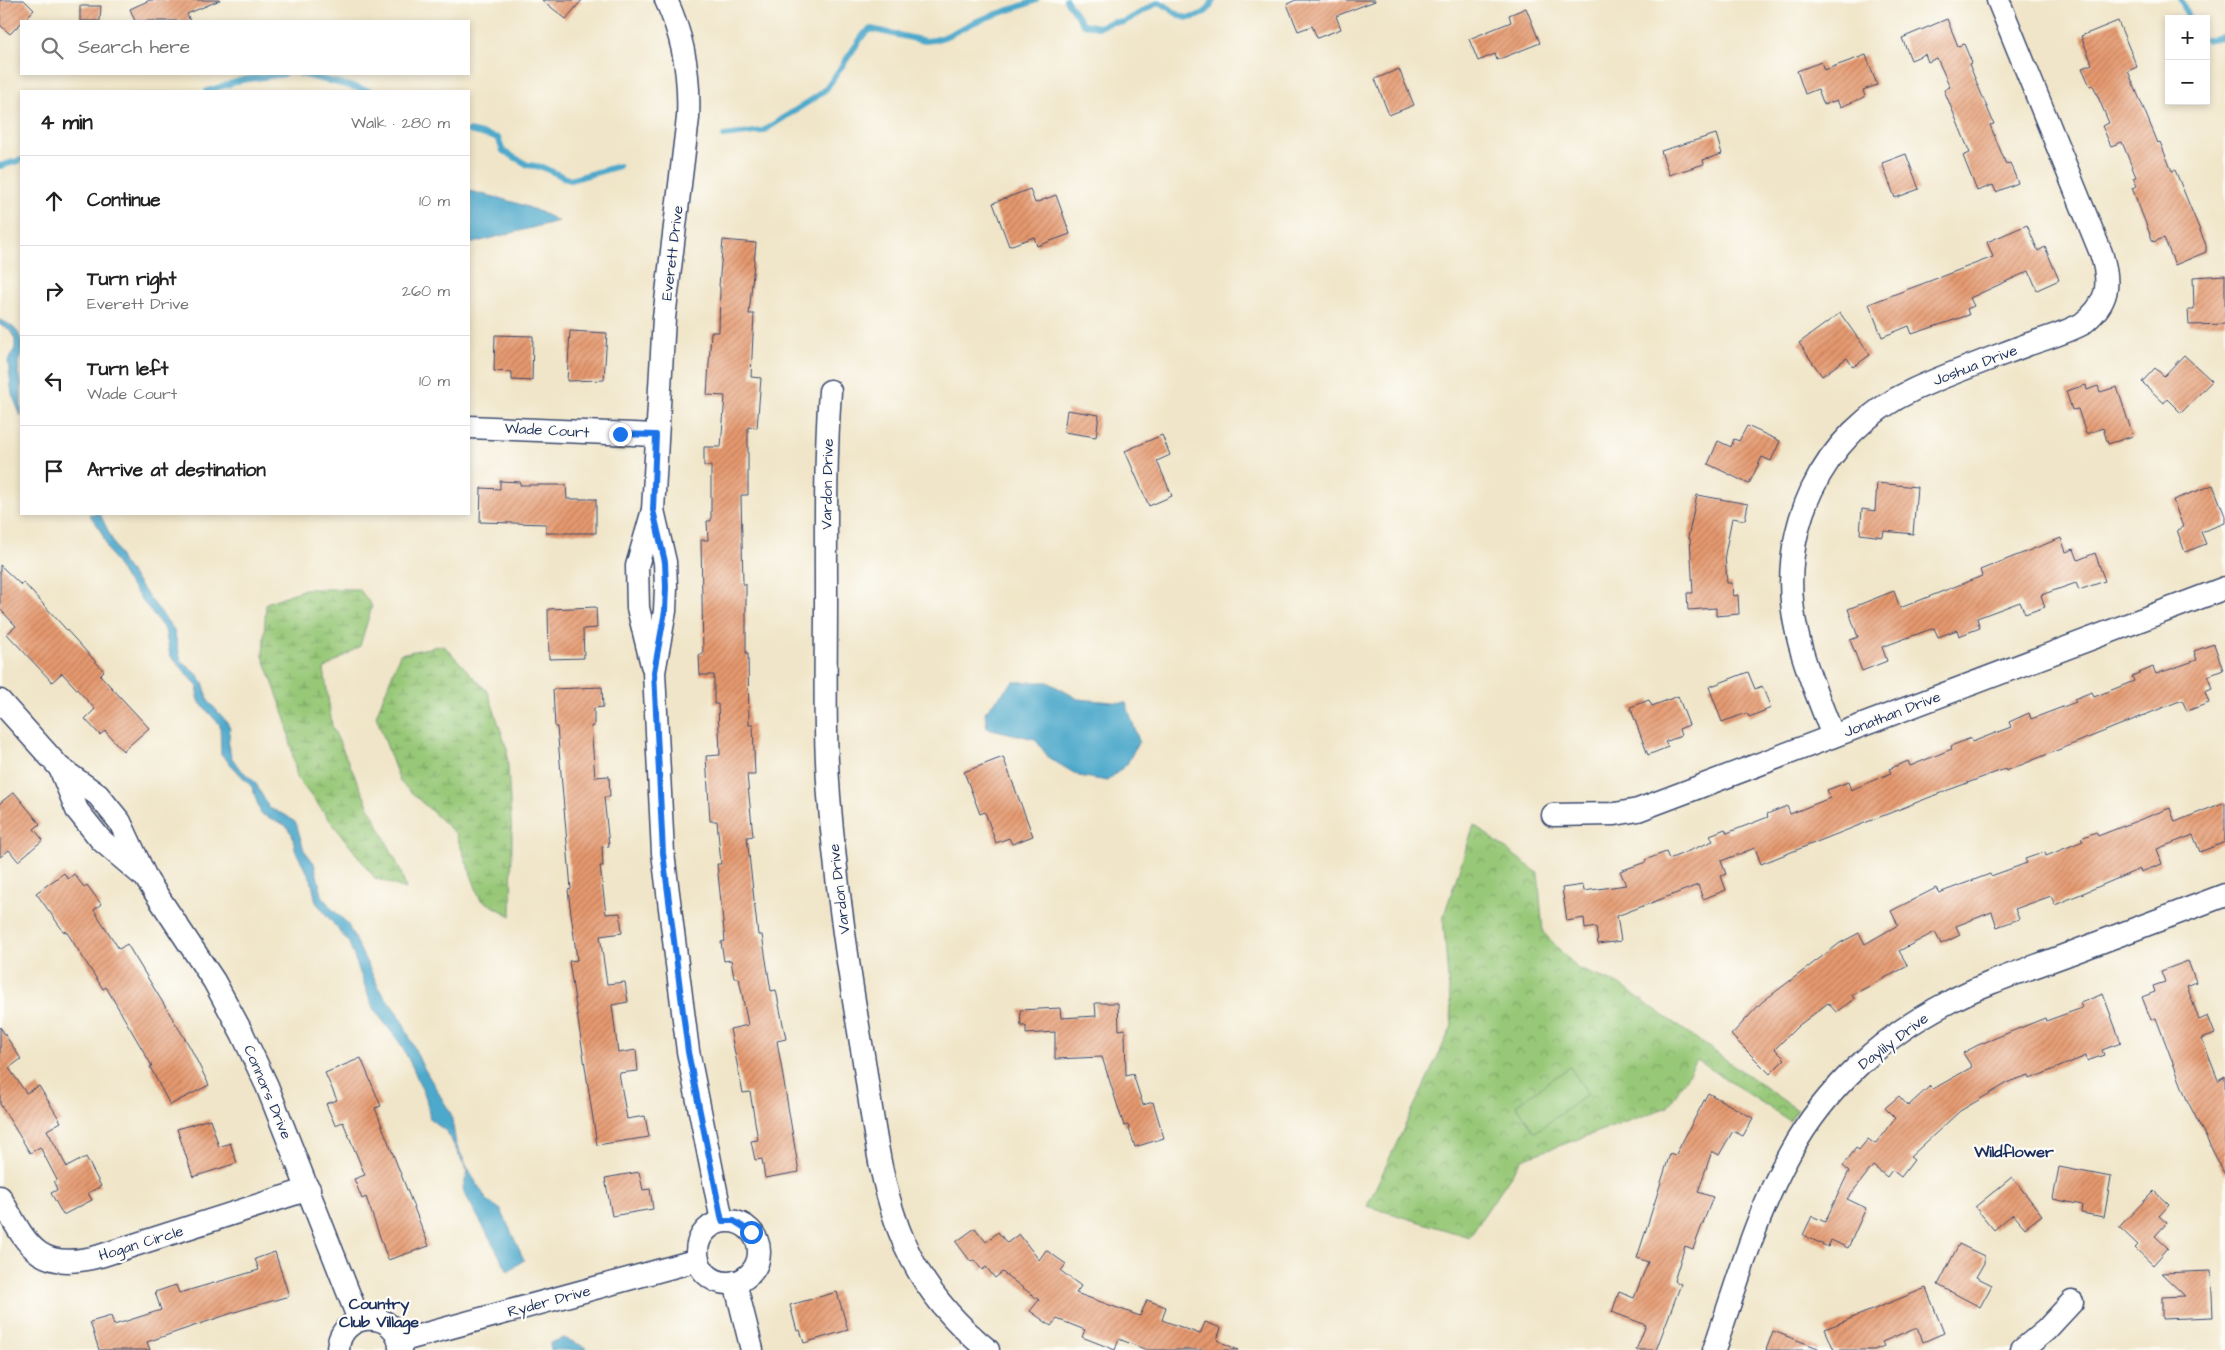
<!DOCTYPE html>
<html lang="en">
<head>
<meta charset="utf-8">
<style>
  body { margin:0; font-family:"Architects Daughter",sans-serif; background:#f2f2f2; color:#222 }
  .controls { position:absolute; right:15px; top:15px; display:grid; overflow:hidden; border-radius:0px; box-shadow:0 2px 8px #0003 }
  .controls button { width:45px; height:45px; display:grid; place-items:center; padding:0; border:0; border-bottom:1px solid #e0e0e0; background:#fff; color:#222; font:25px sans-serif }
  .stop { position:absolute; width:15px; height:15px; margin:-11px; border:4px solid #1a73e8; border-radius:50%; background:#fff }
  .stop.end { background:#1a73e8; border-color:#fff; box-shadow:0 1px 5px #0008 }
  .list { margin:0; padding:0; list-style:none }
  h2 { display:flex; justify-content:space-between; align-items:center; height:65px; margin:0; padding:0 20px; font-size:21px }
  h2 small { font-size:16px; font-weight:400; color:#767676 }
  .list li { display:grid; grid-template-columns:32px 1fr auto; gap:15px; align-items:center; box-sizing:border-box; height:90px; padding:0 20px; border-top:1px solid #e0e0e0 }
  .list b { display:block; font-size:19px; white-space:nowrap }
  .list p { margin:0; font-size:16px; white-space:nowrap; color:#767676 }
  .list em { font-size:16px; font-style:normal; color:#767676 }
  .icon { flex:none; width:28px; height:28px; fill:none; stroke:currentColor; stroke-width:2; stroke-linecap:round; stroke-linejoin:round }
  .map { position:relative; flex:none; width:2225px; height:1350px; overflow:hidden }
  .search { position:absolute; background:#fff; box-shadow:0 2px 8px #0003; left:20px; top:20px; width:450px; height:55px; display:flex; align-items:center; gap:12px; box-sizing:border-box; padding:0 18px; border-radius:0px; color:#767676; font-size:19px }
  .panel { position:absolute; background:#fff; box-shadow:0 2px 8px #0003; left:20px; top:90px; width:450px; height:425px; border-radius:0px }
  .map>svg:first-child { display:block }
  .wetland { fill:url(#wetland-marsh); stroke:#597c6a }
  .park { fill:url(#park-crowns); stroke:#597c6a }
  .pitch { fill:#97c877; stroke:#597c6a }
  .water { fill:#4da9cb; stroke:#346c94 }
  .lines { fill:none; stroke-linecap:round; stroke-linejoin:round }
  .stream { stroke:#4da9cb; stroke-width:6 }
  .building { fill:url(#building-hatch) }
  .minor-casing { stroke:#3b4a6e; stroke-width:25 }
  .minor { stroke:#fff; stroke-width:22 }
  .route { stroke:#1a73e8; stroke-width:6 }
  .labels { text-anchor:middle; stroke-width:4.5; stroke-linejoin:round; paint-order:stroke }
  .street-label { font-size:15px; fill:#1b2f5e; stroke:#fdfcf7 }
  .neighbourhood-label { font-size:16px; font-weight:bold; fill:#1b2f5e; stroke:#fdfcf7 }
</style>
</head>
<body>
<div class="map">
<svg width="2225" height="1350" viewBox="0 0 2225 1350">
  <defs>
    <pattern id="wetland-marsh" width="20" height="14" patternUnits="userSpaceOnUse" patternTransform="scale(1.25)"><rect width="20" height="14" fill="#97c877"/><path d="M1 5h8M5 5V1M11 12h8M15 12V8" fill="none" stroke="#7aa365"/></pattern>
    <pattern id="park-crowns" width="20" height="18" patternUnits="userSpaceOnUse" patternTransform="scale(1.25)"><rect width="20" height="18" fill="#97c877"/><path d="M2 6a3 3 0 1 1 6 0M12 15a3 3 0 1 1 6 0" fill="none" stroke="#7aa365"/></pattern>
    <pattern id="building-hatch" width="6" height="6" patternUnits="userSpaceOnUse" patternTransform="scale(1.25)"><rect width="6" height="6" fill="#e6996e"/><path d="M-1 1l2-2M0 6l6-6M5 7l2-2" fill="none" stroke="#ba7d5e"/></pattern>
  </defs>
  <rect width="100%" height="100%" fill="#fdfcf7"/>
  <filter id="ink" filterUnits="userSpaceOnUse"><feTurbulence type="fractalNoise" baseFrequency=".02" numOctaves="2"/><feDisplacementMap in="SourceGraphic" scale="10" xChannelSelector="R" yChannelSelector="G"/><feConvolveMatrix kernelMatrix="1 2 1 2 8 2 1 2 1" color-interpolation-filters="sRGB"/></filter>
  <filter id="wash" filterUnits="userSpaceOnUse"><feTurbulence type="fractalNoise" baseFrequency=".0096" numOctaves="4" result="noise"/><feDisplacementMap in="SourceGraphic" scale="20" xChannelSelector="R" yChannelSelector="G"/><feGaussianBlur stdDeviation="1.12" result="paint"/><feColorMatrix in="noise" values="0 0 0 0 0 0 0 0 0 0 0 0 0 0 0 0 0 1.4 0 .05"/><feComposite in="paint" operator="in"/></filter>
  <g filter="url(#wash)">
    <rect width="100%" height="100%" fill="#f0e5c8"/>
    <g class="wetland">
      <polygon points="305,589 359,589 372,606 360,646 324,669 332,726 368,805 400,869 406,889 375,878 297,778 286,719 263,656 266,603"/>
      <polygon points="443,645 488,692 507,749 512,837 511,916 480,899 456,834 400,782 376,716 400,654"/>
    </g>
    <polygon class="park" points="1474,825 1538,873 1543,932 1578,969 1619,984 1797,1110 1790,1121 1697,1060 1668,1107 1522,1159 1469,1237 1367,1206 1452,1026 1443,918"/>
    <polygon class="pitch" points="1570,1067 1588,1094 1535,1132 1516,1105"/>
    <g class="water">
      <path d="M469 191C500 198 530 205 558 221L469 244Z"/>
      <path d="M0 320C29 331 21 349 18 373L21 381V416L12 394 8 361 15 348V339L9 329 0 325Z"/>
      <polygon points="89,514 100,514 123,563 174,630 181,661 198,675 203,682 209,702 227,722 230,729 228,746 232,758 239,768 255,782 269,808 287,816 296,823 304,850 314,863 322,895 330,907 347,923 380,990 401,1018 421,1063 451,1114 456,1144 469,1171 487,1200 501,1210 524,1260 508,1271 464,1192 463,1187 468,1172 447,1132 430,1119 426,1098 412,1066 400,1043 373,1008 349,943 316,902 311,879 296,852 292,834 285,825 261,814 252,787 221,754 220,725 201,704 197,697 198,687 170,655 165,630 125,578 108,550 101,530"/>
      <polygon points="1013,682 1048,682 1078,699 1126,703 1139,741 1127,764 1107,781 1079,776 1049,758 1035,739 987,728 985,712"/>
      <polygon points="564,1338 585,1347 586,1350 551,1350 550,1343"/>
    </g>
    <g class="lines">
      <g class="stream">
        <path d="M1066 0 1083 24 1098 27 1112 22H1124L1159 2C1172 7 1180 23 1197 16 1206 13 1210 9 1213 0"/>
        <polyline points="2181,0 2189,19"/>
        <polyline points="2206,40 2225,36"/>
        <polyline points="301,74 370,91"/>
        <polyline points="207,91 242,80 284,74"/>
        <polyline points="469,131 498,138 503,151 528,165 542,167 570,180 619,166"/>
        <path d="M724 136 763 131 816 97 826 89 864 34 871 29 925 41C945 40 957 30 975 22 995 13 1017 9 1036 0"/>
        <polyline points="0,166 21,160"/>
      </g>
    </g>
    <g id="blocks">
      <g class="building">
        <polygon points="0,0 24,0 34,10 10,34 0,25"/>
        <polygon points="150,0 220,0 187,14 190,21 135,21 130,9"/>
        <polygon points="542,0 582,0 566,19"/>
        <polygon points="1296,0 1375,0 1375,1 1336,16 1341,29 1317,38 1312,26 1298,31 1287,4"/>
        <polygon points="80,6 101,6 100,21 80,21"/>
        <polygon points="1526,8 1540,43 1497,60 1495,54 1478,61 1469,39 1511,22 1509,15"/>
        <polygon points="1947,19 1958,46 1964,44 1972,63 1969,64 1994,124 1990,125 2006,164 2010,163 2018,183 1996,192 1993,185 1977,191 1963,156 1970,153 1944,90 1950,87 1937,58 1928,62 1925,54 1911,60 1902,38"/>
        <polygon points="2118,21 2137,67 2128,71 2158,143 2160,142 2172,171 2175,170 2206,245 2206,252 2175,265 2164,238 2153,242 2132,188 2137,186 2133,178 2136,177 2122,142 2111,146 2102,126 2109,123 2093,85 2090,86 2082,68 2092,64 2081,36"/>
        <polygon points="1866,55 1877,85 1863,90 1865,97 1840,107 1837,100 1824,105 1818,89 1805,94 1797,71 1821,62 1824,70"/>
        <polygon points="1399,69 1414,105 1389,115 1375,79"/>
        <polygon points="1716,134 1722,154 1703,160 1704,164 1669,175 1661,151"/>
        <polygon points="1906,154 1919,189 1895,198 1882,163"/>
        <polygon points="1030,189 1035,203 1056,195 1070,234 1037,246 1034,237 1009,246 993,203"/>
        <polygon points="2027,225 2038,251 2045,247 2059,280 2037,290 2029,271 1970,298 1974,306 1967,309 1969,315 1912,334 1909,326 1882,337 1869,304 1993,257 1987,242"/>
        <polygon points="723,240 756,243 749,314 754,314 751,377 761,378 757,428 748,427 748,495 741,495 743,584 746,584 746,653 748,653 749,725 753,725 755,775 747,775 753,836 747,837 758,935 762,935 771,991 776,990 786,1039 777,1041 799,1172 765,1178 762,1159 755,1160 751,1141 758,1140 750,1092 743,1093 730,1029 748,1025 739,978 734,978 731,960 724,961 721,942 725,941 717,864 721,864 717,821 710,821 706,756 720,755 718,704 714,704 714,675 700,675 699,654 703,654 701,540 708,540 707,521 711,521 711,466 704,466 704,447 721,447 725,396 707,395 711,332 719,332 720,287 719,286"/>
        <polygon points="2225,275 2225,324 2189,325 2188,309 2194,309 2193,277"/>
        <polygon points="1840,313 1870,355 1853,367 1847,358 1822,376 1799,343"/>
        <polygon points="570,331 607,333 604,380 567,381"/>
        <polygon points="495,335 533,336 532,381 512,380 512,372 494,371"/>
        <polygon points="2184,355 2212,381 2181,413 2167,399 2164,403 2142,382 2155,368 2164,376"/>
        <polygon points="2086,385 2087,390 2098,386 2100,392 2117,387 2133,436 2108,444 2103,428 2086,434 2078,409 2072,410 2066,391"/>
        <polygon points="1067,410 1099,415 1096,437 1064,432"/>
        <polygon points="1747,426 1780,441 1771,461 1762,457 1749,484 1708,464 1718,441 1731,447 1734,439 1739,441"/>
        <polygon points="1162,435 1170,455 1157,461 1172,496 1149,506 1125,451"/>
        <polygon points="500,481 520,482 520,485 566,485 567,499 596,499 596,533 546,533 546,524 480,522 481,488 500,489"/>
        <polygon points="1877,483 1917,487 1913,534 1884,531 1883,537 1860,534 1862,509 1875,511"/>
        <polygon points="2213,485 2225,516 2225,523 2201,532 2206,544 2185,552 2177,530 2183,527 2173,500"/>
        <polygon points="1697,495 1748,504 1745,520 1732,518 1725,554 1727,583 1732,583 1733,596 1738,595 1739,614 1716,616 1716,608 1688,610 1687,593 1693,593 1690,539 1688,538"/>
        <polygon points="2061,538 2066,552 2074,549 2078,560 2095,553 2105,581 2079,590 2076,583 2041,595 2045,607 2025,614 2020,602 1977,618 1980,628 1959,636 1957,630 1938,637 1934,628 1882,647 1887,661 1862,671 1850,640 1858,637 1848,609 1894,591 1900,608 1982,576 1980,570"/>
        <polygon points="0,565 21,585 23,582 104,671 100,675 149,728 123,751 105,731 100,735 85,719 95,709 62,673 52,682 7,634 16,626 0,609"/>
        <polygon points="596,607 597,628 583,629 584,658 549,659 548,609"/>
        <polygon points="2214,644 2223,670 2208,676 2212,689 2205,692 2209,703 2187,711 2182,700 2006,771 2005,769 1943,792 1761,864 1755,848 1721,861 1726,874 1721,876 1726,890 1703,899 1698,885 1617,916 1621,941 1598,944 1596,927 1585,929 1584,918 1567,921 1562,888 1583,885 1584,891 1626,885 1620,871 1646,862 1645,860 1666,852 1669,859 1713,841 1710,835 1725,829 1727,833 1768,817 1767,814 1787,806 1790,814 1830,798 1827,790 1848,782 1851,790 1891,773 1889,769 1908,761 1910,766 1952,749 1951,746 1971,738 1972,742 2011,727 2009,722 2029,713 2031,719 2076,702 2074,699 2092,692 2094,697 2134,681 2132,676 2153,667 2156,674 2197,660 2194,651"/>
        <polygon points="1748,672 1755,689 1762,686 1771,708 1749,717 1747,713 1722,722 1709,687"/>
        <polygon points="602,687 603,707 594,708 594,726 591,726 595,777 609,776 610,797 604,797 609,846 602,847 603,866 600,866 606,914 620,913 622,933 600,936 607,984 625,982 628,1002 612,1005 618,1053 636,1050 638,1071 619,1073 627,1119 645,1116 649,1137 597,1145 569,961 577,960 568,890 571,889 557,727 555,727 553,689"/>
        <polygon points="1678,696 1689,725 1679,729 1681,736 1665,742 1668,747 1648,755 1630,707 1649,700 1652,706"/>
        <polygon points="1003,757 1033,836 1012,844 1009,838 996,843 985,812 980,814 964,772"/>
        <polygon points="14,792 40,824 34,829 43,840 18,861 9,850 0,857 0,803"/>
        <polygon points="2225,802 2225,842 2200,852 2193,835 2157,849 2162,864 2141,872 2140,869 2055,905 2051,896 2015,909 2019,919 1997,927 1992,912 1956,926 1960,935 1941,944 1935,932 1899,951 1908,966 1852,995 1854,999 1836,1012 1828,1003 1798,1026 1775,1049 1785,1059 1770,1074 1731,1035 1762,1002 1840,943 1859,933 1865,944 1898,925 1891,911 1936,888 1939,893 1990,874 1991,876 2027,863 2025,859 2045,852 2046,856 2083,841 2081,838 2096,832 2098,836 2170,808 2175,822"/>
        <polygon points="64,873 68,879 74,874 84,887 87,885 101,904 94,910 119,949 127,944 190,1047 209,1085 170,1105 150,1067 152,1066 106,987 103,989 66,931 64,932 36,893"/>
        <polygon points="2188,961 2196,982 2187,986 2199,1020 2208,1016 2215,1034 2202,1039 2218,1080 2225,1076 2225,1175 2187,1100 2156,1018 2151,1020 2142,997 2155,992 2153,986 2165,982 2161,971"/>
        <polygon points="2103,994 2121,1043 2102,1050 2104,1055 2087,1061 2086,1056 2030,1079 2029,1075 2011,1081 1960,1111 1910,1157 1914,1160 1901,1177 1892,1170 1887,1177 1873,1166 1847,1199 1866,1208 1848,1248 1831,1240 1828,1247 1803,1235 1812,1216 1825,1222 1849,1171 1843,1166 1856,1148 1859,1150 1868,1139 1875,1144 1895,1118 1885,1108 1899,1096 1908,1106 1930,1086 1933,1089 1972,1067 1963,1053 1978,1045 2045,1018 2046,1021 2082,1008 2080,1003"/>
        <polygon points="1095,1003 1118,1003 1119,1030 1125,1029 1126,1076 1133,1074 1143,1105 1153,1102 1164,1138 1135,1147 1128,1125 1124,1126 1102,1057 1055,1059 1055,1032 1026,1034 1026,1026 1021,1026 1020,1010 1060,1008 1061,1018 1096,1016"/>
        <polygon points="0,1027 21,1059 9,1068 26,1093 39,1086 61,1122 47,1130 67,1167 86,1157 101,1186 88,1193 92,1200 63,1215 51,1193 57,1190 54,1182 57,1180 40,1147 30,1153 0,1104"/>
        <polygon points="361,1058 381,1106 375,1108 429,1246 388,1260 366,1197 362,1199 354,1179 365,1175 343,1122 335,1125 326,1104 337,1100 325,1073"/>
        <polygon points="1708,1093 1753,1118 1743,1136 1733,1131 1719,1155 1712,1151 1698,1192 1713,1197 1693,1249 1685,1246 1674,1281 1681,1284 1656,1350 1636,1350 1646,1325 1612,1312 1619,1292 1634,1298 1648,1262 1637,1258 1670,1154 1675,1156"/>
        <polygon points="210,1119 219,1147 230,1143 237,1163 193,1177 177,1129"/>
        <polygon points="2059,1167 2111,1177 2104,1217 2081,1213 2082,1205 2053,1199"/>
        <polygon points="639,1172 643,1190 650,1189 653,1209 612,1216 605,1178"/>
        <polygon points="2012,1177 2042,1215 2025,1228 2013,1214 1994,1230 1975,1207"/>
        <polygon points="2154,1191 2169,1205 2159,1216 2167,1223 2155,1236 2168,1248 2153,1265 2135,1248 2138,1245 2119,1227"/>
        <polygon points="975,1228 986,1242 998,1232 1007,1243 1019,1234 1039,1260 1046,1250 1066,1264 1061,1271 1081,1286 1076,1293 1140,1316 1147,1300 1166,1307 1162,1320 1200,1334 1205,1322 1221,1328 1217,1340 1238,1350 1147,1350 1119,1339 1115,1350 1082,1337 1085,1330 1057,1319 1051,1326 1030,1311 1039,1300 1002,1272 995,1278 986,1267 982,1270 974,1260 971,1262 956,1242"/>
        <polygon points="1959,1244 1984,1256 1984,1263 1976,1277 1992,1285 1980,1307 1938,1285"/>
        <polygon points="275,1252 289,1296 241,1310 147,1342 150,1350 99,1350 90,1322 111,1316 114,1325 161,1310 155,1292 176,1285 179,1293 259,1270 255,1259"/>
        <polygon points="2211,1271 2213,1317 2162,1319 2162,1297 2185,1296 2161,1273"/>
        <polygon points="1926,1288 1944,1333 1923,1342 1917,1327 1882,1342 1884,1346 1874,1350 1834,1350 1825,1329"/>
        <polygon points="837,1292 848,1330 804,1343 800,1330 797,1331 790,1305"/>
        <polygon points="1773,1331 1818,1348 1818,1350 1766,1350"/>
      </g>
    </g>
  </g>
  <g filter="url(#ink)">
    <use href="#blocks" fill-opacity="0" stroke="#3b4a6e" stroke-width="1"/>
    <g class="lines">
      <g class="minor-casing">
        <g id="minor">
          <path d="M830 391C825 461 826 531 826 601 826 666 824 731 829 796 836 883 848 969 863 1055 873 1118 879 1186 905 1245 924 1288 952 1321 988 1350"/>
          <polyline points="469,427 656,435"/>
          <polyline points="653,510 665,562 666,587 665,611 654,672 663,853 688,1051 722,1221"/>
          <path d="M652 665 638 608 637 566 653 510 664 318 688 118C690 77 684 38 666 0"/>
          <polyline points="0,701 60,768 98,795 120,822 147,880 214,981 242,1033 267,1086 359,1320"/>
          <path d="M1833 736C1820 702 1805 668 1797 633 1774 534 1820 433 1913 390 1950 373 1990 359 2029 344 2047 338 2065 333 2082 324 2109 303 2111 284 2101 253L1998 0"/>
          <polyline points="60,768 77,810 101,840 141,874"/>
          <polyline points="1553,815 1615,814 1638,810 2225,588"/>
          <path d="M0 1197C27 1245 37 1273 100 1256L309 1189"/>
          <circle cx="728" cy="1252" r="31"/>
          <polyline points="735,1282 752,1350"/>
          <polyline points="400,1341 698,1260"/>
          <path d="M338 1350C339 1309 401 1308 400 1350"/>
          <path d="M1714 1350C1737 1284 1756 1214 1790 1153 1825 1089 1883 1036 1947 1003 1984 983 2026 970 2066 955 2119 935 2172 915 2225 895"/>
          <polyline points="2022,1350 2046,1330 2072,1302"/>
        </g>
      </g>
      <use href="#minor" class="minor"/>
    </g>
  </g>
  <g class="lines" filter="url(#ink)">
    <polyline class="route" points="620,434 656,435 653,510 665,562 666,587 665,611 654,672 663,853 688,1052 722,1221 734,1221 751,1232"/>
  </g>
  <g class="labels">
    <g class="street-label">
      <text transform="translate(672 253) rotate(-83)" y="5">Everett Drive</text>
      <text transform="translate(1975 365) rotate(-21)" y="5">Joshua Drive</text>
      <text transform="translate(547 430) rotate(3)" y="5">Wade Court</text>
      <text transform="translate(827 484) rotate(-89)" y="5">Vardon Drive</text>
      <text transform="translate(1892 714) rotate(-21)" y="5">Jonathan Drive</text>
      <text transform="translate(839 889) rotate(-97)" y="5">Vardon Drive</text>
      <text transform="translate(1893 1041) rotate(-37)" y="5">Daylily Drive</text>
      <text transform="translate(268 1092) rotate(67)" y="5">Connors Drive</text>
      <text transform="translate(141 1243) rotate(-17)" y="5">Hogan Circle</text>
      <text transform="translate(549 1301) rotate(-15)" y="5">Ryder Drive</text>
    </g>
    <g class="neighbourhood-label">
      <text x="2014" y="1157">Wildflower</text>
      <text x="379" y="1309">Country<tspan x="379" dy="18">Club Village</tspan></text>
    </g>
  </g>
</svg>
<div class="controls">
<button>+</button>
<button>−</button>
</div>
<div class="stop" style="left:751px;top:1232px"></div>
<div class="stop end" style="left:620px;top:434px"></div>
<div class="search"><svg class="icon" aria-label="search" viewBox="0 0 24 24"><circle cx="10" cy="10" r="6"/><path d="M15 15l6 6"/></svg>Search here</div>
<section class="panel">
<h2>4 min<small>Walk · 280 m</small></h2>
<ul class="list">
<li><svg class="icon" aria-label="ahead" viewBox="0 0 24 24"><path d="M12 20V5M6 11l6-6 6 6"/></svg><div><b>Continue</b></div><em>10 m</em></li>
<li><svg class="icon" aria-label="right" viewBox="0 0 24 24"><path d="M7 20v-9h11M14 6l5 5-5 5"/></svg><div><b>Turn right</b><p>Everett Drive</p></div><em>260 m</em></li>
<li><svg class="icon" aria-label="left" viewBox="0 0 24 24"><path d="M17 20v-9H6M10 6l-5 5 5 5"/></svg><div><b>Turn left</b><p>Wade Court</p></div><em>10 m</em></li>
<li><svg class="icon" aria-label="arrive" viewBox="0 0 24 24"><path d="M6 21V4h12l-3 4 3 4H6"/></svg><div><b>Arrive at destination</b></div></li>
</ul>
</section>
</div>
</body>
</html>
